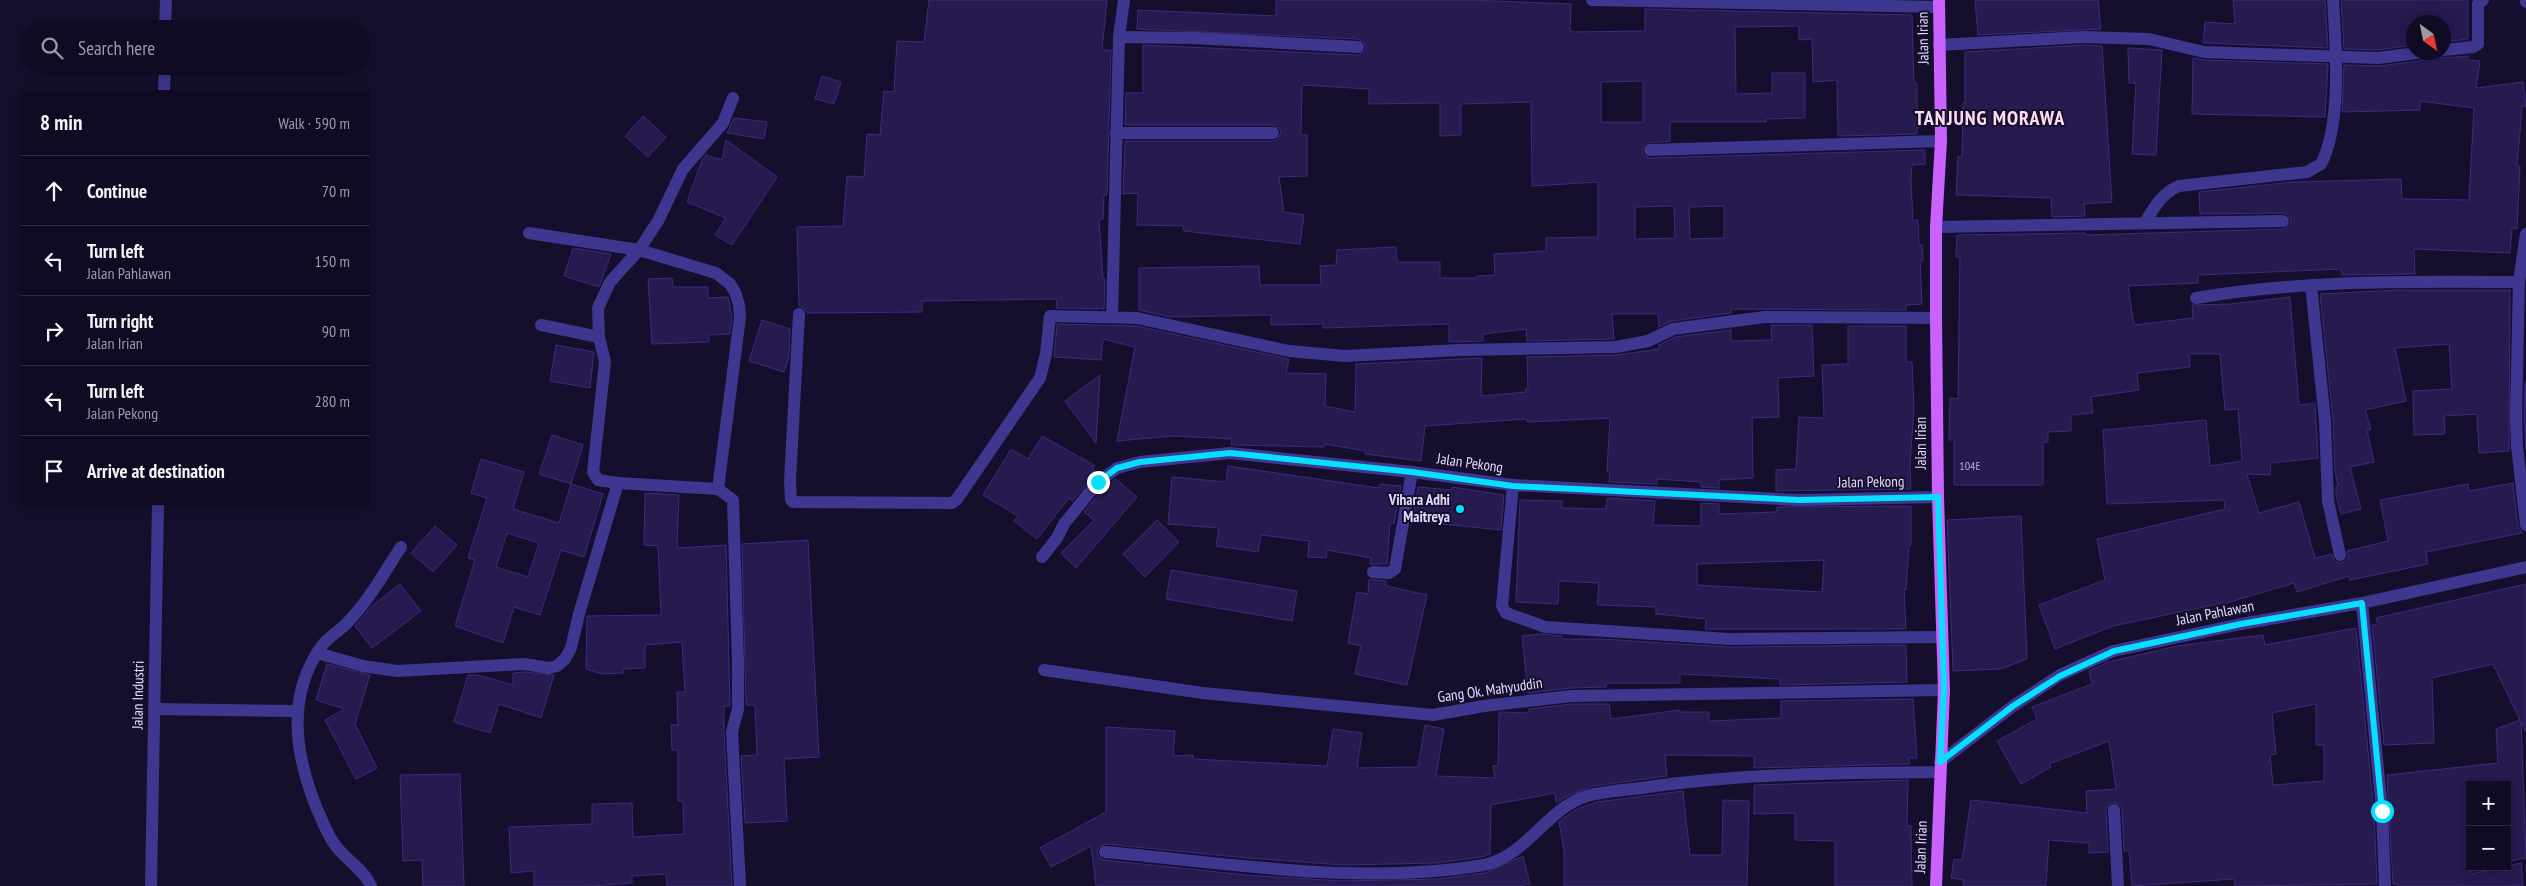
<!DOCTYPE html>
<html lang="en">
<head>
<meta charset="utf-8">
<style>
  body { margin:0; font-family:"PT Sans Narrow",sans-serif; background:#1e192f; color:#f1f3f6 }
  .controls { position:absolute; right:15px; bottom:15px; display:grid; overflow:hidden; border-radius:0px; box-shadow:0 2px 12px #0003 }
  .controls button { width:45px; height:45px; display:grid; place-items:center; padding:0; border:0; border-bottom:1px solid #302b40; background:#100b22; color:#f1f3f6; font:25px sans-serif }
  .compass { position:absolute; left:2406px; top:15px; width:45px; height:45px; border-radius:50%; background:#100b22; box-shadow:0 2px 12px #0003; rotate:147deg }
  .stop { position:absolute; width:15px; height:15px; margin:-11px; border:4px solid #07dfff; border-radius:50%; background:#fff }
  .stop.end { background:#07dfff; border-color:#fff; box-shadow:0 1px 5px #0008 }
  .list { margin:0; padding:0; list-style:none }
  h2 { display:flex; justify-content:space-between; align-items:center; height:65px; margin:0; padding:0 20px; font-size:21px }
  h2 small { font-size:16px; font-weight:400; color:#9c9ba5 }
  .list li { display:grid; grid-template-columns:32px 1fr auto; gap:15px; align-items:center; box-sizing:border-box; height:70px; padding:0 20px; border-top:1px solid #302b40 }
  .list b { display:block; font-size:19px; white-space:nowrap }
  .list p { margin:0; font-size:16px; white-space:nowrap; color:#9c9ba5 }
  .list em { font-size:16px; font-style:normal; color:#9c9ba5 }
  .icon { flex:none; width:28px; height:28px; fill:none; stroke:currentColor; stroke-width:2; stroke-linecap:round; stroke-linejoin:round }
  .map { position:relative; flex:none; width:2526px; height:886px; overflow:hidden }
  .search { position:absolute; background:#100b22; box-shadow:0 2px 12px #0003; left:20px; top:20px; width:350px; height:55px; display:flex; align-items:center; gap:12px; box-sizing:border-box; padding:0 18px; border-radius:28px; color:#9c9ba5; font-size:19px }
  .panel { position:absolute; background:#100b22; box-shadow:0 2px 12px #0003; left:20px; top:90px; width:350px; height:415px; border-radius:0px }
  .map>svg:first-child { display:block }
  .building { fill:#261a4f; stroke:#3d2a7d; fill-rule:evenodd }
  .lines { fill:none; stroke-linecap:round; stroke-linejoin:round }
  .minor { stroke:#3d378f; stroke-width:12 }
  .major { stroke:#c962ff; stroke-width:12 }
  .route { stroke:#07dfff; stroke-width:6 }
  .poi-dot { fill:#07dfff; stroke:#150f2d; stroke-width:2 }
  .labels { text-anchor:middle; stroke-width:4; stroke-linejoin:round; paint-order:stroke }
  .number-label { font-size:12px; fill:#b2abd3 }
  .street-label { font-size:15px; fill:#e0dbff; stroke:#150f2d }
  .poi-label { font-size:15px; font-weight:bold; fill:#e0dbff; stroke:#150f2d; text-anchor:end }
  .district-label { font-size:20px; font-weight:bold; letter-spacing:1px; fill:#ffddf1; stroke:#150f2d }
</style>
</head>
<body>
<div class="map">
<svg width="2526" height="886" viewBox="0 0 2526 886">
  <rect width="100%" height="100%" fill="#150f2d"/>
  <g class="building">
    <polygon points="929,0 1107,0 1102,50 1111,50 1107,195 1104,195 1103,219 1099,219 1103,279 1105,279 1104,309 1056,308 1057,299 922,301 922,312 807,313 804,308 799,306 797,227 843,226 847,176 864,177 867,134 880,135 884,91 894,92 897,41 924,42"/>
    <path d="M1276 0H1469L1571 4 1570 31 1575 32 1645 31V9L1912 15 1914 83H1917V134L1838 136 1837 80 1813 82 1812 39 1799 40V26L1735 27 1736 94 1772 93V73H1805V118L1766 119V122H1670V141L1646 143 1642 150 1643 155 1650 158 1925 150V164L1912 165 1911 181 1913 220H1918L1919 245H1922L1923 261H1920L1922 304 1906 305V310L1731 309V313L1672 321 1659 327 1658 314H1612L1614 339 1527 341 1526 329 1483 334V341L1449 342V324L1323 328V324L1271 325V315L1170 317 1139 310V268L1259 266 1260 285H1321L1320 266 1336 265 1337 250 1396 247 1397 262H1440V278H1477V276L1495 275 1494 254 1546 251V238L1598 237V182L1532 186 1531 102 1461 104V135L1440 136V104L1436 103 1369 104V89L1302 85 1301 135H1307V176L1279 177 1284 212 1304 215 1300 244 1184 231 1183 226 1137 225 1138 193 1123 194 1125 141H1273L1277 140 1281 133 1280 129 1273 125H1125L1126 93H1143V45L1358 55 1364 52 1366 47 1363 41 1358 39 1137 29 1138 10 1276 16ZM1643 81V122H1601V82ZM1674 206 1675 238 1635 239V207ZM1724 206V238L1690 239 1689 207Z"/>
    <polygon points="1975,0 2098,0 2101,29 1978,35"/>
    <polygon points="2233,0 2325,0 2328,48 2203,43 2205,22 2235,24"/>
    <polygon points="2341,0 2468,0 2468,39 2444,42 2444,22 2414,22 2414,45 2378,50 2344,49"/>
    <polygon points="2084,45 2102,46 2112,202 2084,204 2085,216 2052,217 2051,198 1956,195 1958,156 1962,157 1963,103 1965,103 1965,52"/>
    <polygon points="2128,48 2162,50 2156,155 2132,154 2136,83 2129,83"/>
    <polygon points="2432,55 2445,58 2468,56 2468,60 2480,61 2476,88 2523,82 2526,106 2522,107 2517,166 2520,166 2517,229 2512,228 2510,253 2414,249 2415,274 2342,275 2341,269 2198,275 2198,283 2128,286 2134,325 2193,318 2192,305 2232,304 2290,297 2299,405 2315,403 2318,458 2271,463 2270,475 2247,474 2259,513 2299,502 2315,558 2332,554 2334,561 2342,563 2348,558 2347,551 2388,541 2380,500 2468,484 2469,491 2513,483 2518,526 2522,533 2426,552 2428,564 2350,580 2349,576 2297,592 2294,583 2223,604 2223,603 2113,626 2055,649 2039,605 2105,580 2097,539 2225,509 2224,500 2107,504 2103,430 2206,420 2210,466 2242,461 2238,409 2225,410 2220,354 2189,354 2190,367 2137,373 2139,390 2091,397 2093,413 2071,415 2071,431 2048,432 2048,442 2043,442 2043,485 1954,485 1954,440 1949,440 1950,398 1958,399 1960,257 1956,257 1957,235 2085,233 2086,235 2284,229 2290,225 2291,220 2287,214 2283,213 2200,214 2199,192 2293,182 2401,179 2402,199 2469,200 2474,108 2420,101 2420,110 2342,112 2344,65 2379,66 2426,60"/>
    <polygon points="2193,58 2204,60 2328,64 2325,117 2192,114"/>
    <polygon points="822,76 841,82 834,104 815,99"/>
    <polygon points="643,116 666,137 648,157 625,136"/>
    <polygon points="734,118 767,122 764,139 727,133"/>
    <polygon points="726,140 777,177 732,245 715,235 726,218 687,202 702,160 706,155 722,160"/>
    <polygon points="573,248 611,254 599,287 564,276"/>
    <polygon points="672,278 673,287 708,287 708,298 728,297 732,317 730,334 709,335 709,342 652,344 648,279"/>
    <polygon points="2398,290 2510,290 2509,451 2479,453 2477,414 2444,416 2445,434 2414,435 2413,391 2452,389 2449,344 2395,348 2406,401 2365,410 2371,429 2367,430 2374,462 2350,467 2361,509 2341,514 2336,495 2336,486 2338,486 2335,471 2333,420 2320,294"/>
    <polygon points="762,320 790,329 789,357 784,372 749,361"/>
    <polygon points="1057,324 1136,326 1289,359 1286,373 1326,374 1325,406 1355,412 1356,364 1482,358 1481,396 1526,392 1525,389 1528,389 1527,357 1617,355 1659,349 1659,345 1675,337 1731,330 1731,341 1772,340 1771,325 1812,325 1814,376 1778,378 1779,417 1752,418 1753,478 1719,480 1719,488 1701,487 1701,482 1657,479 1657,484 1609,482 1610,472 1607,472 1610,418 1527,422 1527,419 1425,426 1421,461 1365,454 1366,451 1324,444 1324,447 1231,445 1232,439 1173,436 1117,441 1135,347 1103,339 1101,360 1054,357"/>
    <polygon points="1848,326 1906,326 1906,362 1912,362 1914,408 1910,464 1911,489 1776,491 1776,470 1796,469 1799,417 1824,418 1822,365 1848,364"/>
    <polygon points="556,345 594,352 590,388 550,381"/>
    <polygon points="1100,375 1096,443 1065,401"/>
    <polygon points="2525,382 2526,382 2526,450 2524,417"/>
    <path d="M552 435 583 445 571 484 603 494 584 557 561 550 540 615 514 607 503 643 455 626 475 560 468 558 487 498 471 493 481 459 524 472 513 509 559 523 571 484 539 474ZM507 533 539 543 528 577 496 567Z"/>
    <polygon points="1042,436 1094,465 1093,472 1097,473 1072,501 1069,498 1037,539 1014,521 1018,516 983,495 1011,449 1028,459"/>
    <polygon points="1228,466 1379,488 1380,484 1401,486 1394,524 1390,523 1387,564 1370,564 1371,558 1327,550 1326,558 1308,557 1309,541 1261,535 1258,552 1216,546 1219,528 1168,524 1172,477 1226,482"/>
    <polygon points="1116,479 1137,497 1076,568 1061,553 1094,520 1084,512 1104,488"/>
    <polygon points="1418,487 1452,490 1452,487 1504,495 1501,530 1412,521"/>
    <polygon points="645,493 679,495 677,548 726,545 730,706 724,706 724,732 732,886 667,886 666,874 632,876 632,883 591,886 534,886 534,871 511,873 509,827 592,824 592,804 632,803 633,837 684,834 683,801 678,801 678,750 672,750 671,725 678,725 677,692 685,692 682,642 645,645 645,668 623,669 623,673 602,674 586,669 587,616 661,615 658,546 644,545"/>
    <path d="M1607 498 1655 501 1653 525 1701 526V503L1719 504V514L1777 512V507L1911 506V545H1909L1906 590 1904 589 1906 629H1705L1706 619 1656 614V607L1597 605 1599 583 1559 581 1558 604 1516 602 1520 500 1562 501V508L1606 509ZM1824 560 1822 592 1697 585V564Z"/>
    <polygon points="2021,516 2027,659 2001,669 1953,671 1947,520"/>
    <polygon points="1157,520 1179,542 1145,577 1123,554"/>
    <polygon points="435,526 457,545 433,572 411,553"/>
    <polygon points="808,540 819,757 784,759 787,821 745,823 741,756 757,755 755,705 746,705 742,544"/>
    <polygon points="1171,570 1297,591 1292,621 1166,599"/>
    <polygon points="1369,579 1386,581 1386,586 1427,595 1407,685 1355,674 1361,646 1348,643 1357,592 1368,594"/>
    <polygon points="400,584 421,611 372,648 355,626 372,606"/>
    <polygon points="2526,584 2526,732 2521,722 2526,858 2507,862 2507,785 2470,785 2470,867 2472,867 2472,874 2521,863 2523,886 2398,886 2398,884 2393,884 2387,775 2498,763 2496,729 2520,720 2493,664 2432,678 2434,743 2384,745 2372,625 2378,624 2376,618"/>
    <path d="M2356 628 2374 812 2377 884 2235 886 2234 879 2132 886 2129 851H2124L2122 809 2120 805 2114 802 2109 804 2106 810 2108 852 2089 853V843L2049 840 2046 886H1963L1964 880 1951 878 1954 859 1962 860 1971 800 2087 813 2086 791 2116 789 2109 741 2049 764 2051 767 2021 784 1997 741 2037 719 2032 707 2092 684 2089 671 2108 662 2177 646 2263 635 2265 645ZM2316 704V745H2324V781L2273 785 2270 755 2276 754 2272 713Z"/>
    <polygon points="1541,634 1562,636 1562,639 1601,639 1728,647 1906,645 1907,682 1780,685 1780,679 1680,674 1680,683 1606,683 1606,687 1571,688 1528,693 1522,636"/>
    <polygon points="327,664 370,675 355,724 377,768 356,779 325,720 345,709 316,700"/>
    <polygon points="524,672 554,675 541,718 499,704 490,733 454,722 468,675 478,675 513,685 513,673"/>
    <polygon points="1913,699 1917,758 1909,758 1909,764 1754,768 1754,756 1665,755 1667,776 1593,786 1570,795 1556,803 1555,793 1491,805 1490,854 1482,857 1436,863 1343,865 1247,858 1106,844 1099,847 1097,852 1100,858 1104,860 1246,875 1342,881 1438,879 1485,873 1523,856 1530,884 1521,886 1096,886 1091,846 1051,867 1040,848 1106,812 1106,727 1175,731 1173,756 1193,755 1193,759 1327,766 1333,729 1362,733 1357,768 1418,767 1425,725 1444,729 1436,776 1495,778 1493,766 1498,765 1499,712 1529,713 1529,709 1572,704 1609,704 1611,719 1680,710 1680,712 1709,712 1709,721 1781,718 1781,701"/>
    <polygon points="460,774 464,886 423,886 422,860 403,861 400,775"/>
    <polygon points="1908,780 1907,826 1911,826 1912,886 1835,886 1835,841 1795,840 1795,813 1754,814 1754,785"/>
    <polygon points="1683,791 1690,855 1722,855 1723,800 1749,801 1747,886 1564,886 1564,851 1559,822 1565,817 1577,809 1597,802"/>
  </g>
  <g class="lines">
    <g class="minor">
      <polyline points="1592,0 1938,7"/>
      <polyline points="2526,0 2526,2"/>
      <polyline points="165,29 166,0"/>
      <polyline points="1119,37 1194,38 1358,47"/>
      <polyline points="1939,45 2084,37 2149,39 2204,52 2378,58 2425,52"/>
      <polyline points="2444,50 2473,47 2478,44 2478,4 2483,0"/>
      <polyline points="164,91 165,66"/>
      <polyline points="1116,133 1273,133"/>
      <polyline points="1650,150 1941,141"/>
      <path d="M2145 223C2154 207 2162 193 2179 186L2307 172 2321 164C2342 124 2336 45 2333 0"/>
      <polyline points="1936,227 2283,221"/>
      <polyline points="529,233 639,250 716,273 730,284 735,292 739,305 740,317 718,489"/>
      <polyline points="2526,234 2519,282 2516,417 2517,446 2526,525"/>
      <polyline points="2311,285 2325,421 2328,501 2340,555"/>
      <path d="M2196 298C2303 280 2411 281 2519 282"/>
      <polyline points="799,314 790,481 791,500 793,502 952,503 957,499 1040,378 1046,354 1050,316 1137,318 1289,351 1345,356 1459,350 1616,347 1648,341 1673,329 1765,317 1936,318"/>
      <polyline points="1112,317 1119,37 1124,0"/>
      <polyline points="541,325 599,337"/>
      <polyline points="618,483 598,480 593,472 605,362 599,337 598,308 610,282 639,250 658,221 683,169 723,123 733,98"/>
      <polyline points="1513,485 1502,606 1506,613 1545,627 1729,639 1942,637"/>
      <polyline points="1042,557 1057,538 1064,524 1098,482 1117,468 1140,462 1230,453 1412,472 1513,485 1799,500 1938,497"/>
      <polyline points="1373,572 1389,573 1395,569 1412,472"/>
      <polyline points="2362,603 2382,811 2385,886"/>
      <polyline points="317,653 363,666 397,671 524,664 549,668 557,666 565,659 571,648 579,614 618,483 718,489 733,500 738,662 738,709 732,732 740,886"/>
      <polyline points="1044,670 1203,693 1433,715 1484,706 1571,696 1944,690"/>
      <polyline points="154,709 297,711"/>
      <polyline points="1940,762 2013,706 2060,675 2113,651 2241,624 2362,603 2526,567"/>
      <polyline points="2114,810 2118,886"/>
      <path d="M1105 852C1229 863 1360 886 1484 865 1527 856 1547 808 1587 796 1608 790 1633 790 1655 786 1750 773 1845 773 1940 772"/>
      <polyline points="151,886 158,504"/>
      <path d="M371 886C365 872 351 863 341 852 334 845 329 836 325 827 298 770 282 702 321 647 327 638 338 632 346 624 368 602 384 573 401 547"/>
    </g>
    <polyline class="major" points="1936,886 1944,690 1938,497 1936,318 1936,227 1941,141 1939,0"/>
  </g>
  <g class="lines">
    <polyline class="route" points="1098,482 1117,468 1140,462 1230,453 1412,472 1513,486 1799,500 1938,497 1944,690 1940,762 2013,706 2060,676 2114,651 2241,624 2362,603 2382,811"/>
  </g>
  <circle class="poi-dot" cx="1460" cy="509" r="5"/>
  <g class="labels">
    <g class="number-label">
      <text x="1970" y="470">104E</text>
    </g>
    <g class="street-label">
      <text transform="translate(1923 38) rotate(-91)" y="5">Jalan Irian</text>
      <text transform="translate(1921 443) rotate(-90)" y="5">Jalan Irian</text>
      <text transform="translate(1470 463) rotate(8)" y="5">Jalan Pekong</text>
      <text transform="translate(1871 482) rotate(-1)" y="5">Jalan Pekong</text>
      <text transform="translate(2215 613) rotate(-11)" y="5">Jalan Pahlawan</text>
      <text transform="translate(1490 690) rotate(-8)" y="5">Gang Ok. Mahyuddin</text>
      <text transform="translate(138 695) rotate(-89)" y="5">Jalan Industri</text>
      <text transform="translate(1921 847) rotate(-88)" y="5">Jalan Irian</text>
    </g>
    <g class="poi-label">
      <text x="1450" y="505">Vihara Adhi<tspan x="1450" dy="17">Maitreya</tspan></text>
    </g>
    <g class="district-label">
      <text x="1990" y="125">TANJUNG MORAWA</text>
    </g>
  </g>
</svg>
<div class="controls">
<button>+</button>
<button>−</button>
</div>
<svg class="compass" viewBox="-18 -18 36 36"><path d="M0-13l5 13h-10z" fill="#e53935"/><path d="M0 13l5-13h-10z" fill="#9c9ba5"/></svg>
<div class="stop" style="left:2382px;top:811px"></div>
<div class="stop end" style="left:1098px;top:482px"></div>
<div class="search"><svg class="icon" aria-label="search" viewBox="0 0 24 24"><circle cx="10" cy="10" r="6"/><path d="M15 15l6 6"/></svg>Search here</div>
<section class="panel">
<h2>8 min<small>Walk · 590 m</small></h2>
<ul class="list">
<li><svg class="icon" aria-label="ahead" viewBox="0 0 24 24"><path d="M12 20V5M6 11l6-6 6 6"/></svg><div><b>Continue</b></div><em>70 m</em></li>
<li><svg class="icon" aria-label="left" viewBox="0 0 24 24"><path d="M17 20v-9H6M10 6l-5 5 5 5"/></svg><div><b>Turn left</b><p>Jalan Pahlawan</p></div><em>150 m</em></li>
<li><svg class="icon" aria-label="right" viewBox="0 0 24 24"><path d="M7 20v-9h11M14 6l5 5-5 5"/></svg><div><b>Turn right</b><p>Jalan Irian</p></div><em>90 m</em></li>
<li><svg class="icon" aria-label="left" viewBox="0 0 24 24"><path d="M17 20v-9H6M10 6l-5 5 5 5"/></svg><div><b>Turn left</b><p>Jalan Pekong</p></div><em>280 m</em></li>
<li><svg class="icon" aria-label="arrive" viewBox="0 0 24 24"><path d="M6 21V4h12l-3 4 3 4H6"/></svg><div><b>Arrive at destination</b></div></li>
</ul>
</section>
</div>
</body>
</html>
